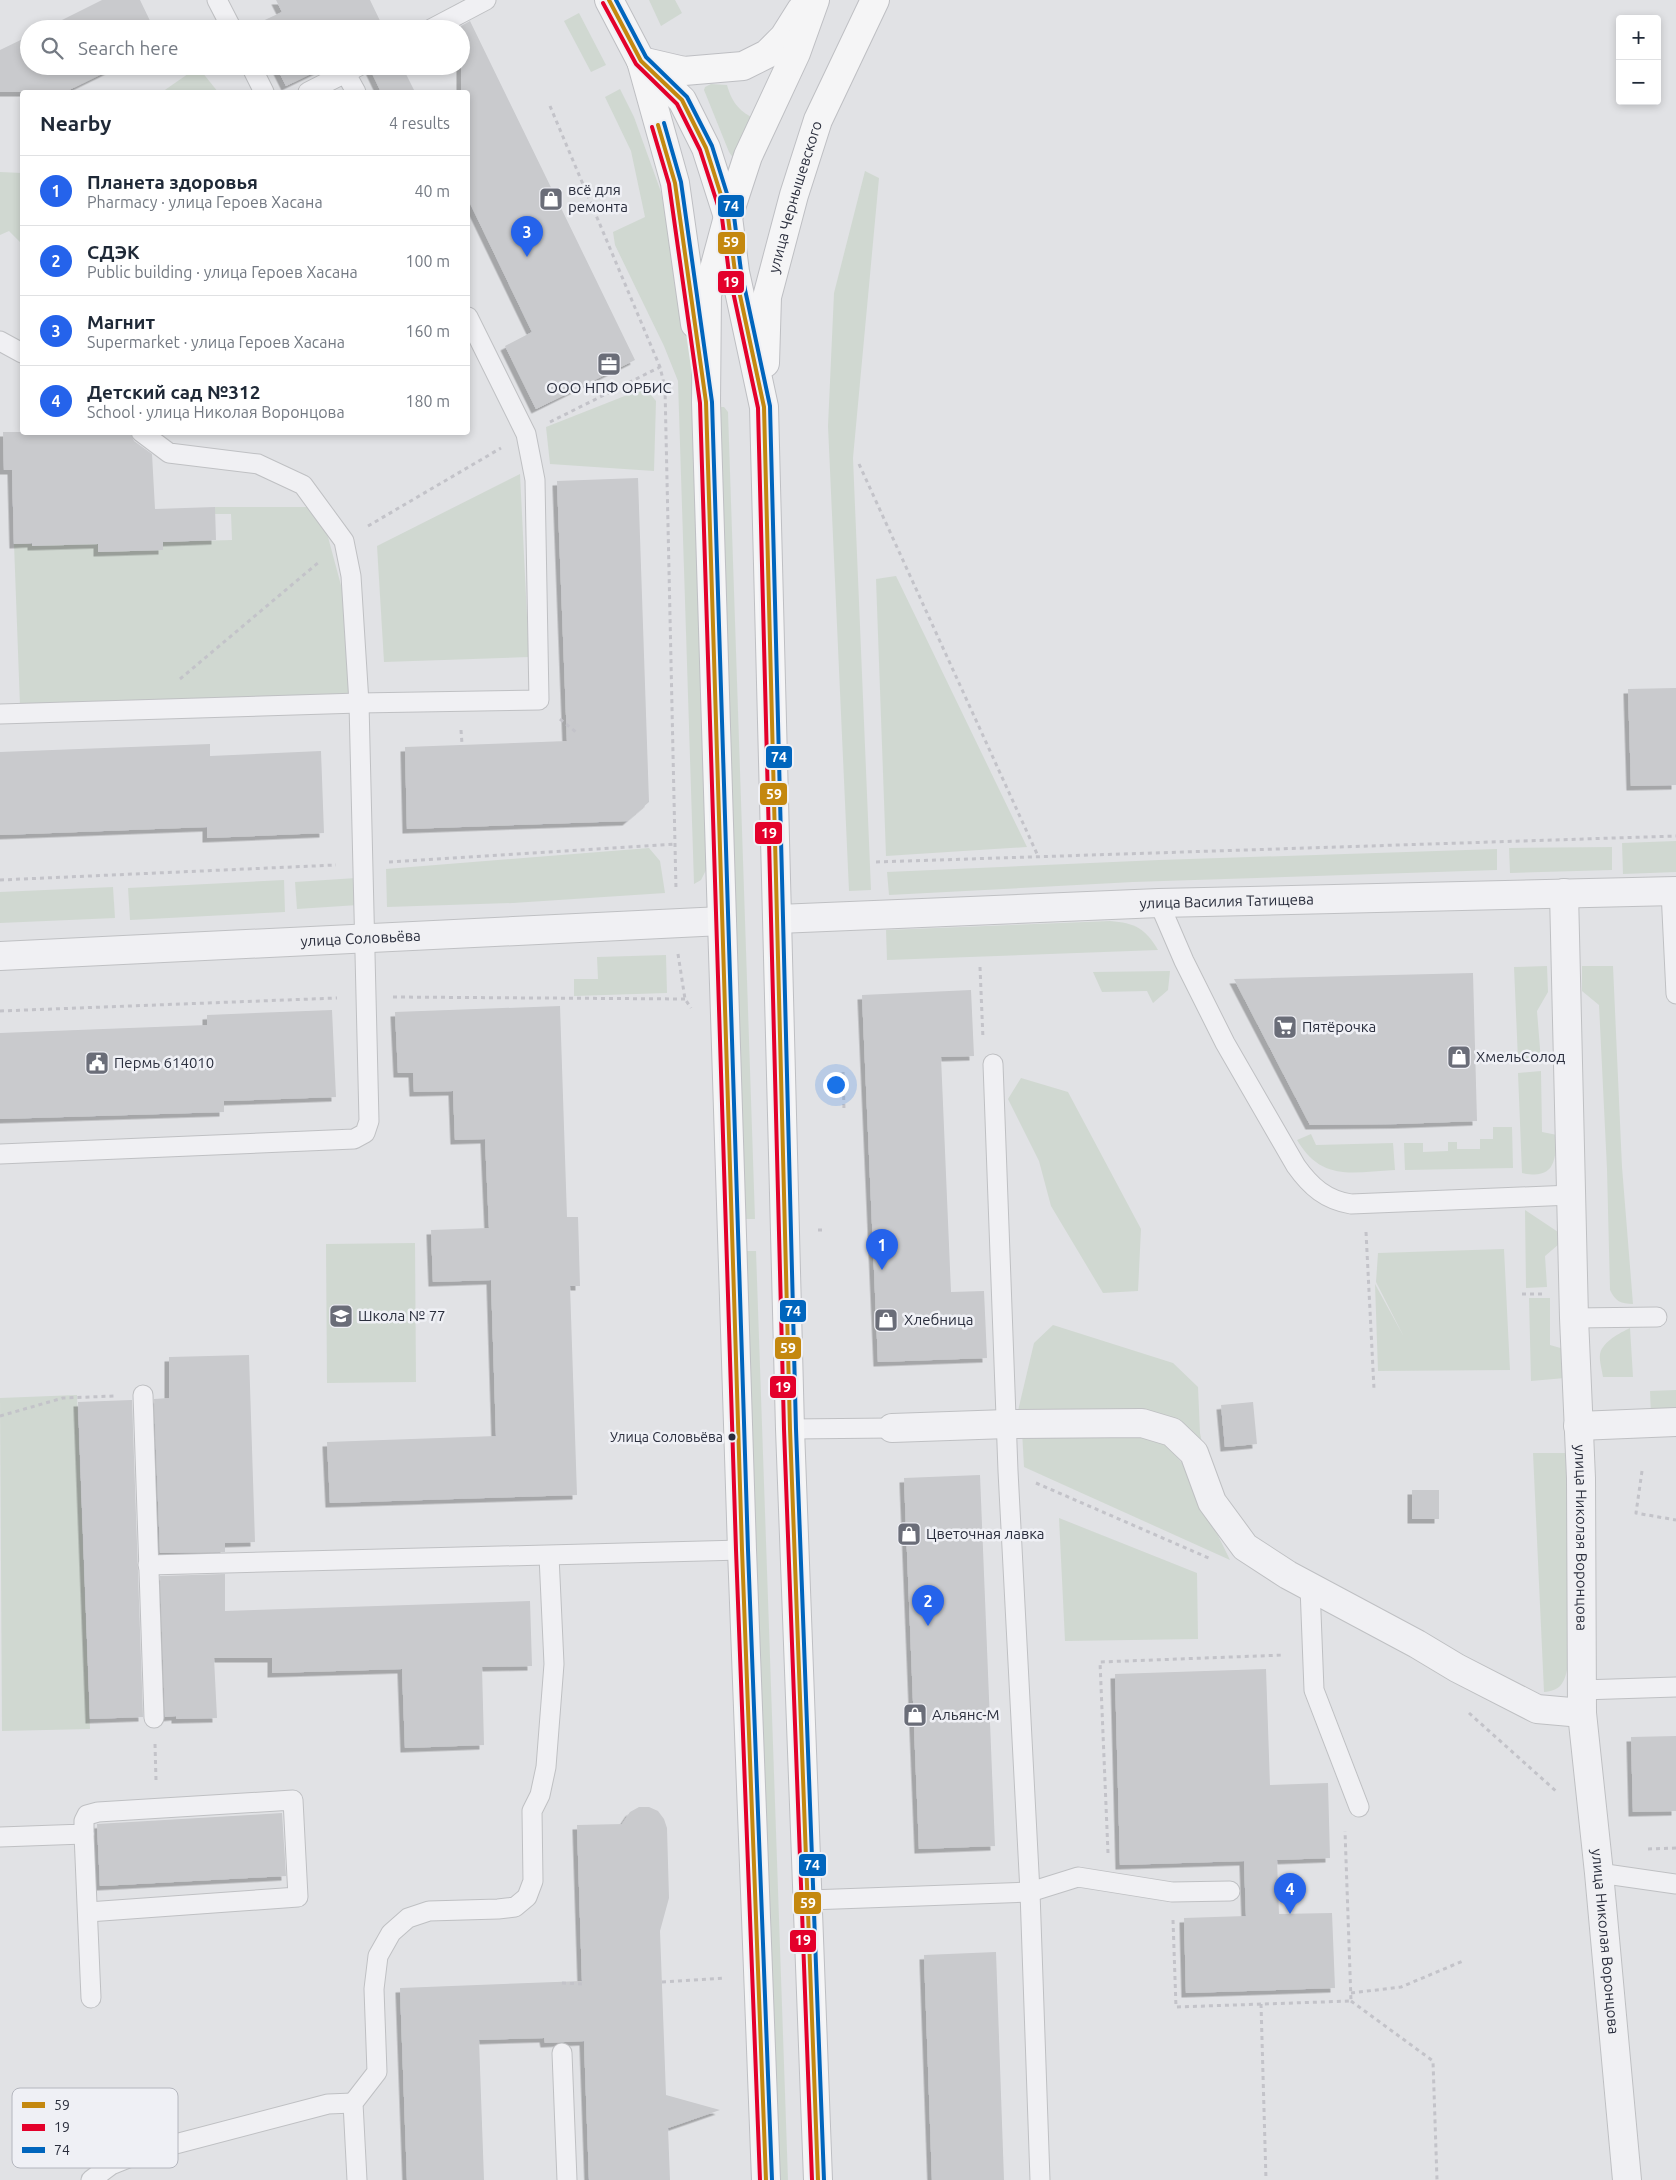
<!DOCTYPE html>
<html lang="en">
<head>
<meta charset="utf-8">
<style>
  body { margin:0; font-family:Ubuntu,sans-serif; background:#f2f2f3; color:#1f2937 }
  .controls { position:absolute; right:15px; top:15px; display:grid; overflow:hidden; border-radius:5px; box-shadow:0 2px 8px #0003 }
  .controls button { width:45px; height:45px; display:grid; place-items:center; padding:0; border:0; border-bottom:1px solid #e0e1e3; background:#fff; color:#1f2937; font:25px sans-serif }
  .you { position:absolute; left:835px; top:1084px; width:18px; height:18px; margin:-12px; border:4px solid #fff; border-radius:50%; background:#1a73e8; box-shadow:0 0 0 8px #1a73e833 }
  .badge { display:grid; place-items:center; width:32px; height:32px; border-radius:50%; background:#2563eb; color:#fff; font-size:16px; font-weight:700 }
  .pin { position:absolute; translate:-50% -41px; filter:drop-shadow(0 1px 2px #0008) }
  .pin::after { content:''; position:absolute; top:26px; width:18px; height:15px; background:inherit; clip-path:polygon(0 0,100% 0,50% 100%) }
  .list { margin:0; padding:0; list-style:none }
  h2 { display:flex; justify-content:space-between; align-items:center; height:65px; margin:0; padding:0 20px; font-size:21px }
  h2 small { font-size:16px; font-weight:400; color:#747a83 }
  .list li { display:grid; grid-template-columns:32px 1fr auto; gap:15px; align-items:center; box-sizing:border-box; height:70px; padding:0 20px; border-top:1px solid #e0e1e3 }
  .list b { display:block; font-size:19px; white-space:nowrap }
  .list p { margin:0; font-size:16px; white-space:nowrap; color:#747a83 }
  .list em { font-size:16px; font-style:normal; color:#747a83 }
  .icon { flex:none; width:28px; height:28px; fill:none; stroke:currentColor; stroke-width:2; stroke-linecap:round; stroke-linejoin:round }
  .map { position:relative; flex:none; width:1676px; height:2180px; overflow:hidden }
  .search { position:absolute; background:#fff; box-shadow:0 2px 8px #0003; left:20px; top:20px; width:450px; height:55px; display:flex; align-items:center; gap:12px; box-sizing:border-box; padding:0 18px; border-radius:28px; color:#747a83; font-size:19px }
  .panel { position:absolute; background:#fff; box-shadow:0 2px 8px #0003; left:20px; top:90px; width:450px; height:345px; border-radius:5px }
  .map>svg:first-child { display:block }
  .green { fill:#d0d8d1 }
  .building { fill:#c9cacd; filter:url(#shadow) }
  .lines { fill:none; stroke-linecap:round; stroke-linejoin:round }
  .service-casing { stroke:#bfc0c3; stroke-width:21 }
  .minor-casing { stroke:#bfc0c3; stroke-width:30 }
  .primary-casing { stroke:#bebfc3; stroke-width:30 }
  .path { stroke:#c3c3c9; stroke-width:3; stroke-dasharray:4 4; stroke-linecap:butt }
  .service { stroke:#f0f0f3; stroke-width:19 }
  .minor { stroke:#f0f0f3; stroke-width:28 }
  .primary { stroke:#f5f5f6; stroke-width:28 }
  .bus-1-casing { stroke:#eff0f5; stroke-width:8 }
  .bus-2-casing { stroke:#eff0f5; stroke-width:8 }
  .bus-3-casing { stroke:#eff0f5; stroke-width:8 }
  .bus-1 { stroke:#c4880f; stroke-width:4 }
  .bus-2 { stroke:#e4002b; stroke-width:4 }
  .bus-3 { stroke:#0065bd; stroke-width:4 }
  .bus-dot { fill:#2a2e3d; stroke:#eff0f5; stroke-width:2 }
  .labels { text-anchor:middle; stroke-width:5; stroke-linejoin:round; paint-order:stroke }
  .bus-label { font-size:14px; fill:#2a2e3d; stroke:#eff0f5; text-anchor:end }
  .poi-label { font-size:15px; fill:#2a2e3d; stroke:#eff0f5; text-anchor:start }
  .street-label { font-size:15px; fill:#2a2e3d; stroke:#eff0f5 }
  .key { fill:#eff0f5; stroke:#b4b6be; stroke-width:1 }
  .key-label { font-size:14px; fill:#2a2e3d }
  .line-badge { stroke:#eff0f5; stroke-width:2 }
  .badge-label { font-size:14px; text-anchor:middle; font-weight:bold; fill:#fff }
</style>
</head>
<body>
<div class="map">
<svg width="1676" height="2180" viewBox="0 0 1676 2180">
  <defs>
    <filter id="shadow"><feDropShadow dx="-4.5" dy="4.5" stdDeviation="0" flood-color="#0004"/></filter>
  </defs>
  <rect width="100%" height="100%" fill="#e1e2e5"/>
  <g class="green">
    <polygon points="649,0 675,0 682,13 661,26"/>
    <polygon points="579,13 606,65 591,72 564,21"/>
    <polygon points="198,67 218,92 162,92"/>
    <path d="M711 84 727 85C732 103 740 112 757 120L734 159 729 152 704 90 705 87Z"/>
    <polygon points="620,89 634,117 661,192 689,334 694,404 706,800 706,870 701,880 694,884 678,381 664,346 615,245 613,232 645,217 631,151 605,97"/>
    <polygon points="865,171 879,178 853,458 871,890 849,891 828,426 834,293"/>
    <polygon points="0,172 22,173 22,244 9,231 0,235"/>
    <polygon points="645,388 656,401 654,471 550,464 546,427"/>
    <polygon points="721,407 724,407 728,412 755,1219 745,1219 719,409"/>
    <polygon points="520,474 529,657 384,662 377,546"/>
    <polygon points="215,507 311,507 328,537 342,589 350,695 20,706 14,544 98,544 99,552 162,550 163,542 232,540 231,514 215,514"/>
    <polygon points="896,576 1027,847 886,856 876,579"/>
    <polygon points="1676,841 1676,872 1623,874 1622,843"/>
    <polygon points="1612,847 1612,870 1510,873 1509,848"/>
    <polygon points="649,848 660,861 665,893 513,903 387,907 386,869"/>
    <polygon points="1497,849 1497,870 1133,882 889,895 887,872 1159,860"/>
    <polygon points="356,878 358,905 297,909 295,882"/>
    <polygon points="284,880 285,912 130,920 128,888"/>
    <polygon points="113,887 115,918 0,923 0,892"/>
    <path d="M1110 921C1135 923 1145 928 1158 950L887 960 886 930Z"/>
    <polygon points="666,955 667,993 574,996 574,979 598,979 597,957"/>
    <polygon points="1547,966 1548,992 1537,1011 1541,1061 1518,1060 1514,967"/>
    <path d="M1582 966H1613L1622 1167 1633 1304C1621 1304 1615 1301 1610 1290L1607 1169 1599 1005 1582 991Z"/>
    <polygon points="1170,971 1168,990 1153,1003 1147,991 1102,992 1093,972"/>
    <path d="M1541 1071 1542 1132 1557 1135C1555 1160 1556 1180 1522 1173L1518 1073Z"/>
    <polygon points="1021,1078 1068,1092 1141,1229 1138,1291 1103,1293 1051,1206 1039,1161 1008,1099"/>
    <polygon points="1493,1127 1512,1127 1513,1168 1405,1170 1404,1143 1423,1143 1423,1152 1448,1151 1448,1142 1457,1142 1457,1149 1480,1149 1480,1139 1493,1139"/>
    <path d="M1311 1134 1316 1145 1393 1143 1395 1170C1352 1172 1322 1182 1297 1140Z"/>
    <polygon points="1525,1210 1558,1232 1559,1244 1545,1256 1547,1287 1526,1288"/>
    <polygon points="415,1243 416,1382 327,1383 326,1244"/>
    <polygon points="1504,1249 1510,1370 1378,1371 1375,1284 1404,1337 1376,1282 1378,1253"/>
    <polygon points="746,1251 756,1251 788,2180 778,2180"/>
    <polygon points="1529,1298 1550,1298 1550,1345 1564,1349 1565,1378 1531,1381"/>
    <polygon points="1053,1325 1173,1363 1198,1387 1200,1433 1203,1448 1160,1420 1017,1415 1034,1343"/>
    <path d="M1630 1328 1633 1377H1603C1602 1370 1599 1360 1600 1354 1603 1341 1620 1333 1630 1328Z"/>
    <polygon points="1676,1390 1676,1415 1651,1416 1650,1391"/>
    <polygon points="77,1395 90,1729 2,1731 0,1398"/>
    <polygon points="1022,1431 1147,1432 1166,1445 1183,1464 1230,1560 1024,1467"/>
    <path d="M1533 1453H1567V1670C1564 1684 1559 1691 1544 1692Z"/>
    <polygon points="1059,1518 1197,1573 1198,1639 1065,1641"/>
  </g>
  <g class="building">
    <polygon points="102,0 140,0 154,29 44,29"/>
    <polygon points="276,0 370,0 384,29 258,29 256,24 282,12"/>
    <polygon points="470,21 635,360 536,409 505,346 532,332 468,199 468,92 461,92 461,26"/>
    <polygon points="29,36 29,66 118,66 65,92 0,92 0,50"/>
    <polygon points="276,66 327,66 286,86"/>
    <polygon points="370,66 402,66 415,92 381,92 370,69"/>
    <polygon points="3,432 130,432 134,441 152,454 155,509 215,507 216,540 163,542 163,550 98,552 98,544 32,546 32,543 14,544 12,470 4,470"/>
    <polygon points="638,478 649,802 627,821 407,829 405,747 567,741 557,481"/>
    <polygon points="1676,688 1676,785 1631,786 1628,689"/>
    <polygon points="210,744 210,756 321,751 324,833 207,838 207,827 0,835 0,752"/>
    <polygon points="1473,973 1477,1121 1398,1124 1310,1125 1234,979"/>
    <polygon points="971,990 974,1056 941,1057 951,1292 984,1291 987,1358 878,1362 862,995"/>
    <polygon points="560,1006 567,1217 578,1217 580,1286 570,1286 577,1495 330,1503 327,1442 496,1436 491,1280 433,1282 431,1230 489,1228 485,1139 455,1140 453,1091 414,1092 413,1073 398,1073 395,1012"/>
    <polygon points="332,1010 336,1097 224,1101 224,1112 0,1119 0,1033 207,1025 207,1015"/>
    <polygon points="249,1355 255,1542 225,1543 225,1552 160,1553 154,1399 169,1398 169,1357"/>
    <polygon points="132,1400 143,1717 90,1719 78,1402"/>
    <polygon points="1253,1402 1257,1444 1225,1447 1221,1405"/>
    <polygon points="980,1475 995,1846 919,1849 904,1478"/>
    <rect x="1412" y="1490" width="27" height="29"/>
    <polygon points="225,1574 225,1611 530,1601 532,1666 482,1667 484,1745 405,1748 402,1669 272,1673 272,1658 214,1658 217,1718 176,1719 176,1716 165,1717 160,1576"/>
    <polygon points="1266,1669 1270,1785 1328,1783 1330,1858 1277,1860 1279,1914 1332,1913 1335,1988 1186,1993 1184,1918 1246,1916 1244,1861 1120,1865 1115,1674"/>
    <polygon points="1676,1736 1676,1811 1633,1812 1631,1737"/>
    <polygon points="639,1807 649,1807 658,1811 664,1819 667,1828 669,1898 660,1931 666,2095 720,2110 668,2128 670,2180 589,2180 584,2041 545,2043 544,2038 479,2040 484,2180 407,2180 400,1988 582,1981 577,1825 622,1824 630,1812"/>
    <polygon points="282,1813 286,1876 100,1886 97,1824"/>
    <polygon points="996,1952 1004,2180 932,2180 924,1955"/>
  </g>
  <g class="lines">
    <g class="service-casing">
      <g id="service">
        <polyline points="217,0 232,29"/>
        <polyline points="431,29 486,0"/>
        <polyline points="251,66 264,92"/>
        <polyline points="346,74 356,92"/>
        <polyline points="308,92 359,66"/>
        <polyline points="0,341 22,353"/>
        <polyline points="0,714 359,703 539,700 535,480 526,434 468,317"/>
        <polyline points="1671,891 1676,994"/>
        <path d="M1159 903 1184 961 1225 1043 1296 1166C1311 1187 1326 1200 1351 1204L1572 1195"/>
        <polyline points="993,1064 1008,1471 1030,1892 1040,2180"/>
        <polyline points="0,1154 354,1139 365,1133 369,1121 359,703 351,576 344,541 303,485 258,464 169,453 141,432"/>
        <polyline points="1574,1318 1657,1317"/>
        <polyline points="143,1395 154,1718"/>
        <polyline points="790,1429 892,1428"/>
        <polyline points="148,1565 742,1550"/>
        <polyline points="1310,1587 1314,1690 1359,1807"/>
        <polyline points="1581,1690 1676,1687"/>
        <polyline points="84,1834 91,1998"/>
        <polyline points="0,1837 84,1834 84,1821 87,1815 98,1812 293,1800 298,1897 88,1912"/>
        <polyline points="1599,1873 1676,1884"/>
        <polyline points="809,1900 1030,1892 1078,1877 1172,1892 1230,1891"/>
        <polyline points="562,2053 567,2180"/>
        <polyline points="91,2180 111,2165 141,2153 328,2104 353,2103"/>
        <polyline points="357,2180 353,2103 377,2072 374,1989 378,1956 391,1933 408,1918 429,1911 498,1909 515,1907 527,1897 533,1881 532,1811 540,1795 546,1767 554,1664 549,1556"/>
      </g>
    </g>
    <g class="minor-casing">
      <g id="minor">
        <path id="s1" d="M1564 893 1574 1318 1581 1478 1582 1713 1599 1873 1627 2180"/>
        <path id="s2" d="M778 919 1159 903 1676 891"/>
        <path id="s3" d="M0 956 722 921"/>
        <polyline points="1578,1426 1676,1422"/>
        <polyline points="892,1428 1007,1424 1142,1423 1172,1432 1194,1453 1212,1502 1245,1547 1288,1575 1417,1644 1457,1668 1537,1709 1582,1713"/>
      </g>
    </g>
    <g class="primary-casing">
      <g id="primary">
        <polyline points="609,0 641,61 675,183 695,324"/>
        <polyline points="641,61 682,100 706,148 728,217 735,272 764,407 790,1429 818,2180"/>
        <polyline points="641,61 684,71 743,66 767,54 784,37 801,10"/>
        <path id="s4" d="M765 363 767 297 794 195 818 120 875 0"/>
        <polyline points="766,2180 742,1550 722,921 706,402 707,295 728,217 748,156 796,53 815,0"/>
      </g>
    </g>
    <g class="path">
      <polyline points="550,106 660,367 665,388 676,890"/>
      <polyline points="550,422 660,367"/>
      <polyline points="859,464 1038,856"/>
      <polyline points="368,526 501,448"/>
      <polyline points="180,679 319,562"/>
      <polyline points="560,719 577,733"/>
      <polyline points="461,730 462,744"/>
      <polyline points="389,862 676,844"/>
      <polyline points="876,862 1676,836"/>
      <polyline points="0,880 336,865"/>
      <polyline points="678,954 685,999 691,1008"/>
      <polyline points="980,967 983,1039"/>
      <polyline points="393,997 685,999"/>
      <polyline points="0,1011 337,998"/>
      <polyline points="843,1072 844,1110"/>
      <polyline points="818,1230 825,1230"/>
      <polyline points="1366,1232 1374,1389"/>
      <polyline points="1522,1294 1542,1294"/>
      <polyline points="0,1416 63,1398 115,1396"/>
      <polyline points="1642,1471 1636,1513 1676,1520"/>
      <polyline points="1036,1483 1211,1559"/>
      <polyline points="1469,1713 1557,1792"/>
      <polyline points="155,1744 156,1780"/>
      <polyline points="1648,1849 1676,1848"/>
      <polyline points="1108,1853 1100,1662 1284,1655"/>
      <polyline points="1173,1920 1176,2007 1351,2001 1345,1831"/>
      <polyline points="662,1982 725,1978"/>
      <polyline points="562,1983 582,1984"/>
      <polyline points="1351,1993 1401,1987 1463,1961"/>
      <polyline points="1351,2001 1433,2061 1437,2180"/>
      <polyline points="1261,2004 1266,2180"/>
    </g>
    <use href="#service" class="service"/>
    <use href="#minor" class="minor"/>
    <use href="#primary" class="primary"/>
    <g class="bus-1-casing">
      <g id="bus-1">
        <polyline points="609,0 641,61 682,100 706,148 728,217 735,272 764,407 790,1429 818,2180"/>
        <polyline points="658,125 675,183 706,402 742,1550 766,2180"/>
      </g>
    </g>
    <g class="bus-2-casing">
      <g id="bus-2">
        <polyline points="603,3 636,64 677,104 700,150 722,218 729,273 758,408 784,1429 812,2180"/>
        <polyline points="652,127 669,184 700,403 736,1550 760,2180"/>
      </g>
    </g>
    <g class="bus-3-casing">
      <g id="bus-3">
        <polyline points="616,0 646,57 687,97 712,146 734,216 741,271 770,406 796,1429 824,2180"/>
        <polyline points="664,123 681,182 712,402 748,1550 772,2180"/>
      </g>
    </g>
    <use href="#bus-1" class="bus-1"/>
    <use href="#bus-2" class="bus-2"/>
    <use href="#bus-3" class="bus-3"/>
  </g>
  <defs>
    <g id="shop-square" transform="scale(1.25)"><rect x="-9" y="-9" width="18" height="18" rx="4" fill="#6a6d78" stroke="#eff0f5"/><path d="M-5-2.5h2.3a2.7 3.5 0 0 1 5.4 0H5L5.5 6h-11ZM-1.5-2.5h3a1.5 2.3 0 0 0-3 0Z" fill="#fff"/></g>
    <g id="office-square" transform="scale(1.25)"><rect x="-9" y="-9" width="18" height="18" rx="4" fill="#6a6d78" stroke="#eff0f5"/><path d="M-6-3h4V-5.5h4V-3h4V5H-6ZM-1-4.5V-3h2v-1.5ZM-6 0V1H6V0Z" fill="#fff"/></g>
    <g id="supermarket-square" transform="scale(1.25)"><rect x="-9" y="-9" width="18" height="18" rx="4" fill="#6a6d78" stroke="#eff0f5"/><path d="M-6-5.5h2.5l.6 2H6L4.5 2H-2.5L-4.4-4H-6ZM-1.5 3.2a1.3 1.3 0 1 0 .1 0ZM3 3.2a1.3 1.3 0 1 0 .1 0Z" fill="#fff"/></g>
    <g id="civic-square" transform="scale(1.25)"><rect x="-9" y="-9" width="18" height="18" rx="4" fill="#6a6d78" stroke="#eff0f5"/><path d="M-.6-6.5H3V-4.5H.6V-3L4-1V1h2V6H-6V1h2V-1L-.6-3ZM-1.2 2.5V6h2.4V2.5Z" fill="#fff"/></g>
    <g id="school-square" transform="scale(1.25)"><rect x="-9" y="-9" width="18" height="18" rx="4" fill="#6a6d78" stroke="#eff0f5"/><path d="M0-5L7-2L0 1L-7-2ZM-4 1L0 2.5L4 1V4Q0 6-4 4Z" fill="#fff"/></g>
  </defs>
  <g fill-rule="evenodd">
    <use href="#shop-square" x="551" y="199"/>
    <use href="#office-square" x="609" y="364"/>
    <use href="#supermarket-square" x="1285" y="1027"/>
    <use href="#shop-square" x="1459" y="1057"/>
    <use href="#civic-square" x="97" y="1063"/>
    <use href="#school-square" x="341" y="1316"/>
    <use href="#shop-square" x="886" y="1320"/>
    <use href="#shop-square" x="909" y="1534"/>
    <use href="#shop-square" x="915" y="1715"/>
  </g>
  <circle class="bus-dot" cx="732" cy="1437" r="4.5"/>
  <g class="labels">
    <g class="bus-label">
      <text x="723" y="1442">Улица Соловьёва</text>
    </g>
    <g class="poi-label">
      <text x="568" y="195">всё для<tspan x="568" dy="17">ремонта</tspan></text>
      <text x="609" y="393" text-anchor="middle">ООО НПФ ОРБИС</text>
      <text x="1302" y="1032">Пятёрочка</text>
      <text x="1476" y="1062">ХмельСолод</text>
      <text x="114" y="1068">Пермь 614010</text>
      <text x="358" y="1321">Школа № 77</text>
      <text x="904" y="1325">Хлебница</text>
      <text x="926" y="1539">Цветочная лавка</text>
      <text x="932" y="1720">Альянс-М</text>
    </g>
    <g class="street-label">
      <text dy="5" stroke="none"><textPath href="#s4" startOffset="170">улица Чернышевского</textPath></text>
      <text dy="5" stroke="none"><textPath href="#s2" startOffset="449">улица Василия Татищева</textPath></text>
      <text dy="5" stroke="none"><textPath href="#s3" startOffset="361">улица Соловьёва</textPath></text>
      <text dy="5" stroke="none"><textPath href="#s1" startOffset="645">улица Николая Воронцова</textPath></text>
      <text dy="5" stroke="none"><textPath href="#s1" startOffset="1050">улица Николая Воронцова</textPath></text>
    </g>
  </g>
  <rect x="12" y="2088" width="166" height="80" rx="8" class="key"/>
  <rect x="22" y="2102" width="23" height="6" fill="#c4880f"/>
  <rect x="22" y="2124" width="23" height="7" fill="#e4002b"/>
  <rect x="22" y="2147" width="23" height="6" fill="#0065bd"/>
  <g class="key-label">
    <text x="54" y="2110">59</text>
    <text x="54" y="2132">19</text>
    <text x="54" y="2155">74</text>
  </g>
  <g class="line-badge">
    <rect x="717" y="194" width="28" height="24" rx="5" fill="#0065bd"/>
    <rect x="717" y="231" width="29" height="24" rx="5" fill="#c4880f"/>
    <rect x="717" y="270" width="28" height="24" rx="5" fill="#e4002b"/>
    <rect x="765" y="745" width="28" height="24" rx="5" fill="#0065bd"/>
    <rect x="759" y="782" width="29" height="24" rx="5" fill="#c4880f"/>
    <rect x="754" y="821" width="29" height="24" rx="5" fill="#e4002b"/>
    <rect x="779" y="1299" width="28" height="24" rx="5" fill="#0065bd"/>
    <rect x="774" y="1336" width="28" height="24" rx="5" fill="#c4880f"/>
    <rect x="769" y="1375" width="28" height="24" rx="5" fill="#e4002b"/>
    <rect x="798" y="1853" width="29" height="24" rx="5" fill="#0065bd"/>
    <rect x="793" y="1891" width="29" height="24" rx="5" fill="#c4880f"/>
    <rect x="789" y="1929" width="28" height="24" rx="5" fill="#e4002b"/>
  </g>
  <g class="badge-label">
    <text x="731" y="211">74</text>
    <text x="731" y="247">59</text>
    <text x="731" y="287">19</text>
    <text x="779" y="762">74</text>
    <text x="774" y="799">59</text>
    <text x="769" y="838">19</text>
    <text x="793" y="1316">74</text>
    <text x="788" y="1353">59</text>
    <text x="783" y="1392">19</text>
    <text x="812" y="1870">74</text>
    <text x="808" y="1908">59</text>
    <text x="803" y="1945">19</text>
  </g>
</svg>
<div class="controls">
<button>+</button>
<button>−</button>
</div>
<div class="you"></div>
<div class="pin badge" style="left:882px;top:1270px">1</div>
<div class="pin badge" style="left:928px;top:1626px">2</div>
<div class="pin badge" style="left:527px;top:257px">3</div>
<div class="pin badge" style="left:1290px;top:1914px">4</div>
<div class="search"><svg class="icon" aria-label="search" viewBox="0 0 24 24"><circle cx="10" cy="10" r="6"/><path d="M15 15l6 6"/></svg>Search here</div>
<section class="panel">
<h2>Nearby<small>4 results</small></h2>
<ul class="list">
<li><span class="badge">1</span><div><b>Планета здоровья</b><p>Pharmacy · улица Героев Хасана</p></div><em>40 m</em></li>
<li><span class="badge">2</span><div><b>СДЭК</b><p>Public building · улица Героев Хасана</p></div><em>100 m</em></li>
<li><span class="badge">3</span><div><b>Магнит</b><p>Supermarket · улица Героев Хасана</p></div><em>160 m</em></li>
<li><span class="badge">4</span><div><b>Детский сад №312</b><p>School · улица Николая Воронцова</p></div><em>180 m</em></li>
</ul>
</section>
</div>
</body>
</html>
